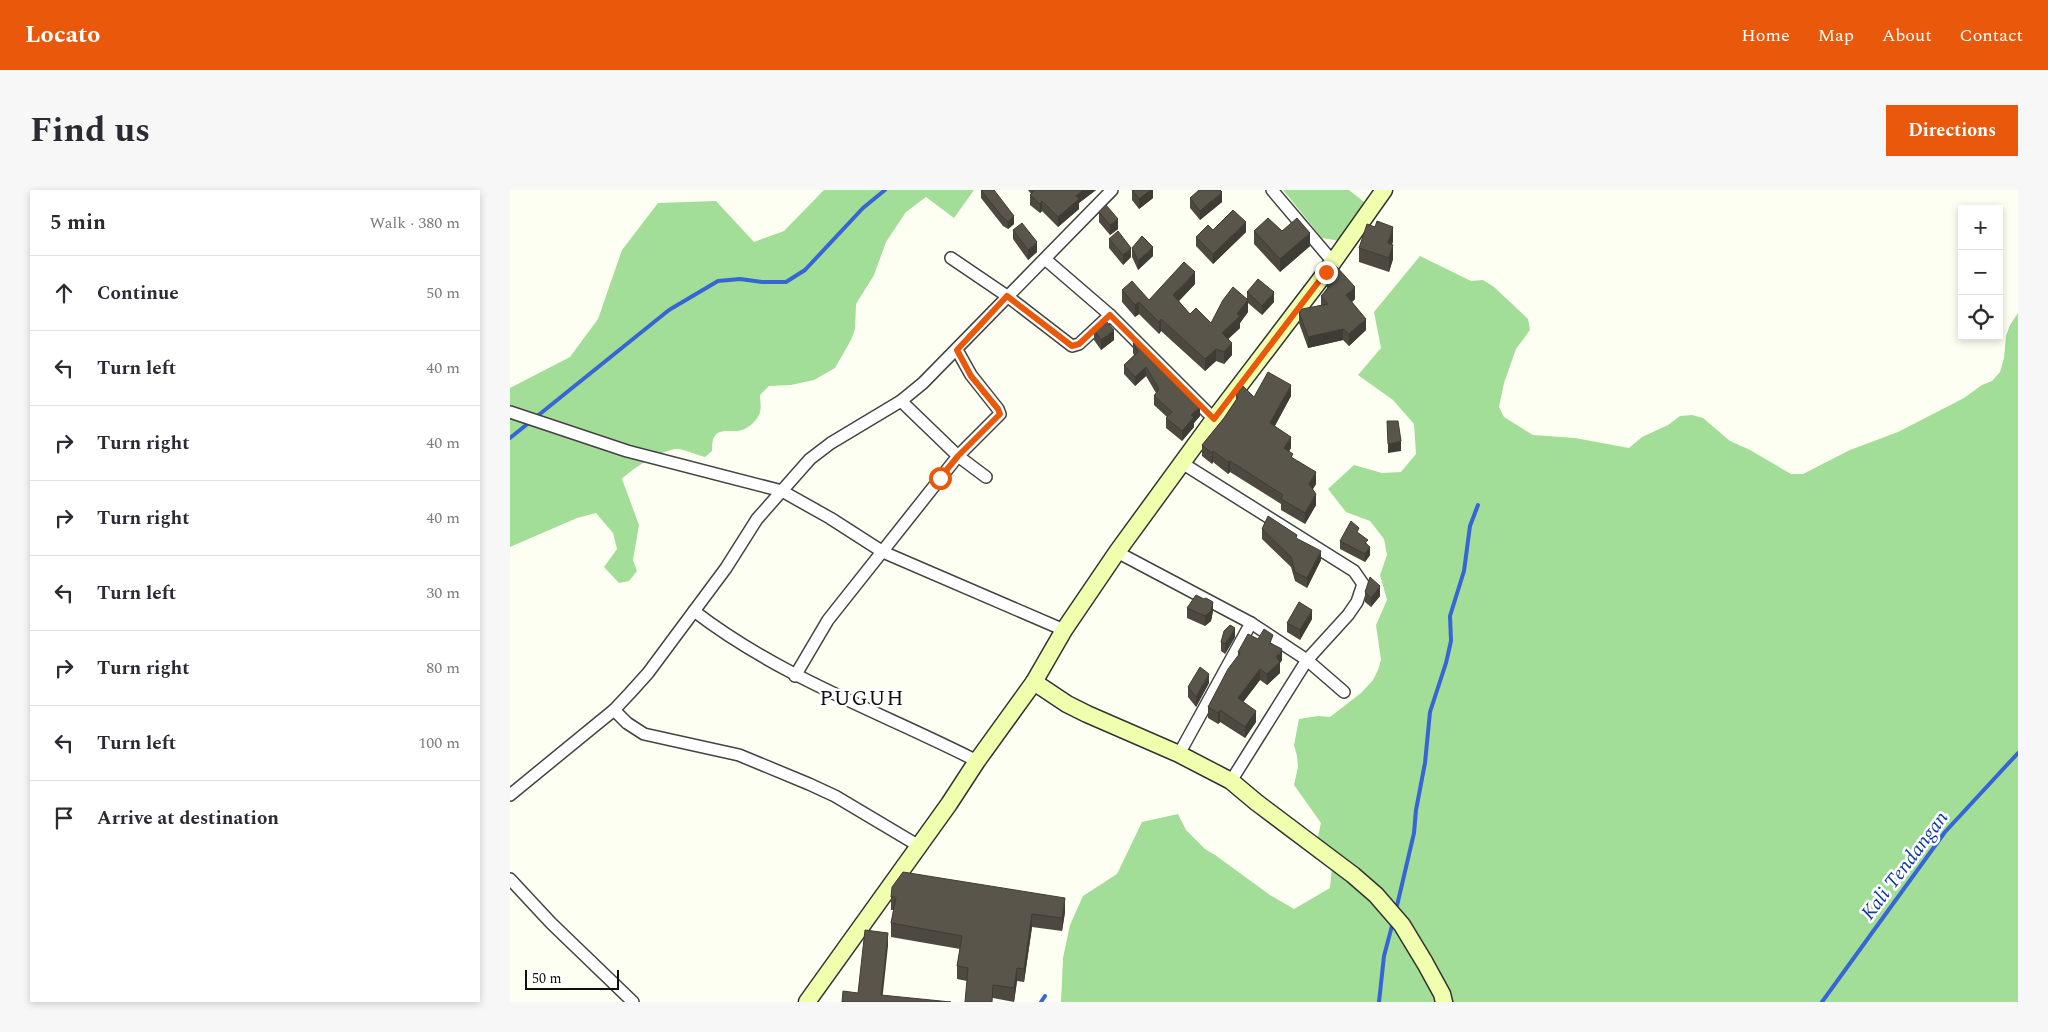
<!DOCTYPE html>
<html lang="en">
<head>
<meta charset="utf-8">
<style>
  body { margin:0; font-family:Spectral,serif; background:#f7f7f7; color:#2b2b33 }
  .controls { position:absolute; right:15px; top:15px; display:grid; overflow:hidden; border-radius:0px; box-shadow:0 2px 8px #0003 }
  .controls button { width:45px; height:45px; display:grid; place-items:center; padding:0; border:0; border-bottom:1px solid #e1e1e2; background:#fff; color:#2b2b33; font:25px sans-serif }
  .scale { position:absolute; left:15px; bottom:12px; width:94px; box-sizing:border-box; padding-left:5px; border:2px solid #101010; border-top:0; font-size:14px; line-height:18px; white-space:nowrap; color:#101010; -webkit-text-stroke:4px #fff; paint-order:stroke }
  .stop { position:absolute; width:15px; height:15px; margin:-11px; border:4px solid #ea580c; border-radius:50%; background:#fff }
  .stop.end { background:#ea580c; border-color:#fff; box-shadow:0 1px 5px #0008 }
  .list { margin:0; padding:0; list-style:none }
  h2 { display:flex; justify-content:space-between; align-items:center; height:65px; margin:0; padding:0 20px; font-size:21px }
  h2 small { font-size:16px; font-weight:400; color:#7c7c81 }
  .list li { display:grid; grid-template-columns:32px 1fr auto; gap:15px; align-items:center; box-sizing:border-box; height:75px; padding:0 20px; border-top:1px solid #e1e1e2 }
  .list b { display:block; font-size:19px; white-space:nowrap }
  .list em { font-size:16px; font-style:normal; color:#7c7c81 }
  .icon { flex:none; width:28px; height:28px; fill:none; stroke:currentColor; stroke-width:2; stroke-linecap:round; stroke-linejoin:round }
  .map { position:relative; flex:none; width:1508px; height:812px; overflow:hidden; border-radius:0px }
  header { display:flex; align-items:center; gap:30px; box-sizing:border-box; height:70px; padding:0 25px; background:#ea580c; color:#fff }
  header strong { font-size:24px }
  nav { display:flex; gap:28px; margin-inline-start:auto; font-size:18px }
  .intro { display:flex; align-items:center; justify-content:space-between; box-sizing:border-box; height:120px; padding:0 30px }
  h1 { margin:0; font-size:35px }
  .button { padding:12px 22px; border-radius:0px; background:#ea580c; color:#fff; font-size:18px; font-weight:700 }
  main { display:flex; gap:30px; padding:0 30px }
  aside { flex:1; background:#fff; border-radius:0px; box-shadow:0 2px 8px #0003 }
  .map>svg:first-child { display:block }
  .forest { fill:#a2de97 }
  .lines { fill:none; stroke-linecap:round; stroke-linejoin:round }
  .stream { stroke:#3666d5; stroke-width:4 }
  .street-casing { stroke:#434343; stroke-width:14 }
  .secondary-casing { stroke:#323232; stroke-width:19 }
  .street { stroke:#fff; stroke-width:11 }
  .secondary { stroke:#efffae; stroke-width:16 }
  .wall { fill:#4d4940 }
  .shaded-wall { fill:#3e3c34 }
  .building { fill:#59554b; stroke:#3e3c34 }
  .route { stroke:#ea580c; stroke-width:6 }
  .labels { text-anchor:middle; stroke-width:5; stroke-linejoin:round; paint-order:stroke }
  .water-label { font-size:20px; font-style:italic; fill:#1039aa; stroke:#fff }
  .quarter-label { font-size:21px; letter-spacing:1px; fill:#101010; stroke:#fff }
</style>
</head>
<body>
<header>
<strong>Locato</strong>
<nav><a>Home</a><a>Map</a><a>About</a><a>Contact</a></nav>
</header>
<div class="intro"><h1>Find us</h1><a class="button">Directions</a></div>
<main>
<aside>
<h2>5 min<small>Walk · 380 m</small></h2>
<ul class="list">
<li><svg class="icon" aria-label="ahead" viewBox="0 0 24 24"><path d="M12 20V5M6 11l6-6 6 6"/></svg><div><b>Continue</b></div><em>50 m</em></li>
<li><svg class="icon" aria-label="left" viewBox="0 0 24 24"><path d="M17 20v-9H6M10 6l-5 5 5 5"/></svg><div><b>Turn left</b></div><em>40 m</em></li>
<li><svg class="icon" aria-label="right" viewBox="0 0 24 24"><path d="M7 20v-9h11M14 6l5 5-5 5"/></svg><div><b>Turn right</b></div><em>40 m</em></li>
<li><svg class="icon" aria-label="right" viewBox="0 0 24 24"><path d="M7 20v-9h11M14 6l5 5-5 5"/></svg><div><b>Turn right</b></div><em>40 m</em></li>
<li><svg class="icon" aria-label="left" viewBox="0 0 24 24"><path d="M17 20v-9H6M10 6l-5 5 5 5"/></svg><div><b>Turn left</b></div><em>30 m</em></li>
<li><svg class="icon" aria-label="right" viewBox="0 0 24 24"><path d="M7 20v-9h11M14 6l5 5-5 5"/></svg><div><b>Turn right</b></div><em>80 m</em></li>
<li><svg class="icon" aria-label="left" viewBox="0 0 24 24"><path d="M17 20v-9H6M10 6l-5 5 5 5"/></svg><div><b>Turn left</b></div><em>100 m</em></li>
<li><svg class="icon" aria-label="arrive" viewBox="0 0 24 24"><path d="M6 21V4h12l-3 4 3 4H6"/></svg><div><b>Arrive at destination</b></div></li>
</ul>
</aside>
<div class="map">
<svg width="1508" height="812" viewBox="0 0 1508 812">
  <rect width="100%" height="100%" fill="#fefff3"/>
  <g class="forest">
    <path d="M314 0H464L444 28 416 7 396 22 376 52 364 85 346 114 345 139 341 150 325 178 304 190 281 195 259 196 250 205C250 212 252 218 249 225 246 232 235 241 227 241 210 241 202 239 202 261L195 267C186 265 177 260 168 259 155 258 121 279 112 289L129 335 123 370 127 381 119 391 109 393 94 377 107 359 103 343 86 323 67 328 0 357V198L60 167 88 129 112 60 148 13 206 11 244 52 274 41Z"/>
    <polygon points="773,0 839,0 854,12 850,28 830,51 812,48"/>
    <polygon points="910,66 961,91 973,90 984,97 1018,129 1020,140 1006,159 994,193 989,217 994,227 1023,245 1065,248 1119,258 1132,247 1158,235 1170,226 1182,225 1193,228 1220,251 1240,260 1281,284 1293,284 1340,260 1388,242 1454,208 1472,195 1482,191 1490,182 1494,168 1496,146 1500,135 1508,123 1508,812 551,812 553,768 560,735 573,706 607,684 632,632 668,624 676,640 695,659 705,665 760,705 784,719 820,698 822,677 804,664 811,633 784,595 788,577 787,566 784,555 789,529 808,526 820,527 851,503 863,490 868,480 871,470 866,435 877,410 870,385 877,365 874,349 860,331 836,322 818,299 844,275 872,283 891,282 906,264 904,234 883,210 848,185 871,158 864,122"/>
  </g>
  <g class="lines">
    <g class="stream">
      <polyline points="0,248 159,120 208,91 230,89 252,92 276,92 295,80 353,18 375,0"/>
      <polyline points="886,720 904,643 906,620 915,573 920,522 936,473 941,451 940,426 954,381 960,336 968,315"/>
      <polyline points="531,812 535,806"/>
      <polyline points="869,812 874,766 883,732"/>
      <polyline points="1312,812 1435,642 1508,563"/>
    </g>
    <g class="street-casing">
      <g id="street">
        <polyline points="762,0 823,72"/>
        <polyline points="441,68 497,106 562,156 569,154 600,125"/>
        <polyline points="535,69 600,125 704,229"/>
        <polyline points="391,211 448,266 476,287"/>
        <polyline points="0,222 117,261 272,301 320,328 373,362 554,440"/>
        <polyline points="672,273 844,381 853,394 847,412 838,425 797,470 721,591"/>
        <polyline points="607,362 741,433 797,470 834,502"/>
        <path d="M184 421C271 488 371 522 467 571"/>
        <polyline points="285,486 318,430 448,266 490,224 488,219 461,185 447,160"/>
        <polyline points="104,520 117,533 134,544 229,565 299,594 325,606 409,656"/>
        <polyline points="669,564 741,433"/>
        <polyline points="0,605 104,520 120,503 138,483 216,378 247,329 300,269 321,253 391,211 413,193 602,0"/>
        <polyline points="0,689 41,733 123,812"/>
      </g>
    </g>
    <g class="secondary-casing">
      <g id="secondary">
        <polyline points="524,492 557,514 577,524 669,564 721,591 746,612 843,685 866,705 892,735 915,773 932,804 934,812"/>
        <polyline points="297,812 439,614 467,571 524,492 554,440 607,362 704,229 816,82 874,0"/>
      </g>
    </g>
    <use href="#street" class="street"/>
    <use href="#secondary" class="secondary"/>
  </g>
  <g class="wall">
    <polygon points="471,0 504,34 498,39 493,36 471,8"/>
    <polygon points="518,0 586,0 569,13 569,19 548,37 532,21 530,23 520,15 520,5 521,4"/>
    <polygon points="622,0 643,0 643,8 629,19 622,10"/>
    <polygon points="680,8 712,12 690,30 680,18"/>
    <polygon points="589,22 608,39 600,45 589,32"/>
    <polygon points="865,37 883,51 882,55 883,69 879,82 849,72 849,58"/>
    <polygon points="503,40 527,62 518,70 503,49"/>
    <polygon points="744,41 772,41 800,56 770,82 744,54"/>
    <polygon points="736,42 703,74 686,56 686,47"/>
    <polygon points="599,49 621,67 613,75 599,58"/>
    <polygon points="622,58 643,66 628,80 622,67"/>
    <polygon points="817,86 845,109 842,112 856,140 839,156 833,150 798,158 789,133 789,122 811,115 811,106 817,98"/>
    <polygon points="685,94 669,111 680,124 701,133 737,108 737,102 764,112 752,125 738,113 738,122 730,133 730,138 718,149 722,165 714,174 706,171 695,181 651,141 649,144 629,124 625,127 612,112 612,100 639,110"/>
    <polygon points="584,140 604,150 591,160 584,150"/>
    <polygon points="623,153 690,226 684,233 684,237 672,251 656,238 656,228 657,227 644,215 644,206 646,203 636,186 625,196 614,184 614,175 624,165 623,163"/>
    <polygon points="726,205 744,207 781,206 765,236 781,258 779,261 783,269 806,294 803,299 806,315 795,334 771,320 771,314 720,282 718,284 703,272 702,274 692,266 692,255 714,228 726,210"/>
    <polygon points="752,339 787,349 811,370 797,398 785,391 781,377 752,349"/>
    <polygon points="849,343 858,355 860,365 855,372 830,359 830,351"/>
    <polygon points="855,402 870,406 861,417 855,412"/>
    <polygon points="677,418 703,421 701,431 695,436 677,428"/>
    <polygon points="802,429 790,450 777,442 777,433"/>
    <polygon points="725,447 715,464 711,461 711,452"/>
    <polygon points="748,449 763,454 772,470 770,473 770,483 757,495 750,490 733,512 746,532 735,548 710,532 708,534 698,528 698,517 728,467 728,462"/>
    <polygon points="699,493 686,517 678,507 678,497"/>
    <polygon points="381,707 555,722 552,741 522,737 514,792 507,791 504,812 483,808 457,791 447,789 447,776 450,759 381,747 381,733 384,720 381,720"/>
  </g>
  <g class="shaded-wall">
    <polygon points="573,0 586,0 569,13 569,19 548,37 548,27 566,6"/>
    <polygon points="641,0 643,0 643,8 629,19 629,9"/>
    <polygon points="712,2 712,12 690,30 690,21"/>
    <polygon points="532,11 532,21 530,23 530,14"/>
    <polygon points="504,26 504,34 498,39 498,32"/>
    <polygon points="608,29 608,39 600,45 600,35"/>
    <polygon points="736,32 736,42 703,74 703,64"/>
    <polygon points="883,37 883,51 878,67 878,53"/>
    <polygon points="800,43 800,56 770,82 770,69"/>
    <polygon points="527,52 527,62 518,70 518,60"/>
    <polygon points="883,55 883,69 879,82 879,68"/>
    <polygon points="643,57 643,66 628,80 628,71"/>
    <polygon points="621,58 621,67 613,75 613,65"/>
    <polygon points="685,82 685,94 663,117 663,105"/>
    <polygon points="845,97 845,109 836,117 836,105"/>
    <polygon points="764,102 764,112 752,125 752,116"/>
    <polygon points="738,110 738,122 730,133 730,138 712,155 712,143"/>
    <polygon points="629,112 629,124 625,127 625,115"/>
    <polygon points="651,129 651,141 649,144 649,132"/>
    <polygon points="856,129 856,140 839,156 839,144"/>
    <polygon points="833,139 833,150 798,158 798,147"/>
    <polygon points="604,140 604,150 591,160 591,150"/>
    <polygon points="722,153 722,165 714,174 714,162"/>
    <polygon points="706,159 706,171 695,181 695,169"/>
    <polygon points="636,177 636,186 625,196 625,187"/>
    <polygon points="781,195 781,206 760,244 760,233"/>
    <polygon points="690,217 690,226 684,233 684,237 672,251 672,241 681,225"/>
    <polygon points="781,247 781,258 774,270 774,258"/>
    <polygon points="891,251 891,261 878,263 878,254"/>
    <polygon points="703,261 703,272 702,274 702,263"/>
    <polygon points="720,271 720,282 718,284 718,272"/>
    <polygon points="806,282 806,294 799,305 799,294"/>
    <polygon points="806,304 806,315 795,334 795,323"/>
    <polygon points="860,357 860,365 855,372 855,364"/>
    <polygon points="811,361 811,370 797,398 797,388"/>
    <polygon points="870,396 870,406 861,417 861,408"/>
    <polygon points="703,412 703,421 701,431 695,436 695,426"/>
    <polygon points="802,420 802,429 790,450 790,440"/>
    <polygon points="725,438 725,447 715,464 715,454"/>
    <polygon points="772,459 772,470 770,473 770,483 757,495 757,484"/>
    <polygon points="750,479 750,490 728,519 728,508"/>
    <polygon points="699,484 699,493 686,517 686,507"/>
    <polygon points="710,520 710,532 708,534 708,523"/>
    <polygon points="746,521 746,532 735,548 735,537"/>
    <polygon points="555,708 555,722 552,741 552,728"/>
    <polygon points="522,724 522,737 514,792 514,779"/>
    <polygon points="378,743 378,756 372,812 371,805"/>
    <polygon points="507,778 507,791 504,812 504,798"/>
  </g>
  <g class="building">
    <polygon points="471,0 484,0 504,26 498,32 493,28"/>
    <polygon points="525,0 573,0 566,6 569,9 548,27 532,11 530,14 520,5"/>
    <polygon points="622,0 641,0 629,9"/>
    <polygon points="689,0 710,0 712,2 690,21 680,8"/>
    <polygon points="596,15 608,29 600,35 589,22"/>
    <polygon points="723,20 736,32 703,64 686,47 698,35 703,40"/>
    <polygon points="758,28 772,41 787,28 800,43 770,69 744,41"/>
    <polygon points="867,31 883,37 878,53 883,55 879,68 849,58 857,34 865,37"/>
    <polygon points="512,33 527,52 518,60 503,40"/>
    <polygon points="608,41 621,58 613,65 599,49"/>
    <polygon points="632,46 643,57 628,71 622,58"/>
    <polygon points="674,72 685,82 663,105 680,124 686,118 701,133 713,110 723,97 738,110 727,124 730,126 712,143 722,153 714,162 706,159 695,169 651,129 649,132 629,112 625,115 612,100 622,91 639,110"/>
    <polygon points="825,75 845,97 836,105 856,129 839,144 833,139 798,147 789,122 792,119 818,114 811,106 823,93 817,86"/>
    <polygon points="748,89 764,102 752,116 737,102"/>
    <polygon points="595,130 604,140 591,150 584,140"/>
    <polygon points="625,152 690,217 681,225 684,227 672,241 656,228 662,222 644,206 649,199 636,177 625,187 614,175 628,162 623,153"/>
    <polygon points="758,182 781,195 760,233 781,247 774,258 783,264 781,267 806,282 799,294 806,304 795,323 771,309 773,305 720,271 718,272 703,261 702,263 692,255 714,228 728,207 726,205 733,196 744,207"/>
    <polygon points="877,231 888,231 891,251 878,254"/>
    <polygon points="758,326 787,345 786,348 811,361 797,388 785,382 781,367 752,339"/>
    <polygon points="841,331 849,338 847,342 858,350 855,353 860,357 855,364 830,351"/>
    <polygon points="860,387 870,396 861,408 855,402"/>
    <polygon points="686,405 694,409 696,408 703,412 701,421 695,426 677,418"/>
    <polygon points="789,412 802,420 790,440 777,433"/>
    <polygon points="720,435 725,438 715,454 711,452 714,441"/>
    <polygon points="754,439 763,445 760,453 772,459 766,467 770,472 757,484 750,479 728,508 746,521 735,537 710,520 708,523 698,517 718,479 730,463 728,462 738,444 748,449"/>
    <polygon points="690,477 699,484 686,507 678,497"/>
    <polygon points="393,682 555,708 552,728 522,724 514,779 507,778 504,798 483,795 482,812 455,812 458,778 447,776 452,746 381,733 386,707 381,707 382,697"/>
    <polygon points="355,740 378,743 371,805 441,812 332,812 333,801 348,803"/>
  </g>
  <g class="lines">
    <polyline class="route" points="430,288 448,266 490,224 488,219 461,186 447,160 497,106 562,156 569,154 600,125 704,229 816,82"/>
  </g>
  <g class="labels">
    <g class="water-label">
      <text transform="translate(1394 675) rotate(-53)" y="7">Kali Tendangan</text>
    </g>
    <g class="quarter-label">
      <text x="352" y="515">PUGUH</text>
    </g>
  </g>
</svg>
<div class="controls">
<button>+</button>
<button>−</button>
<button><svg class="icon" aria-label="locate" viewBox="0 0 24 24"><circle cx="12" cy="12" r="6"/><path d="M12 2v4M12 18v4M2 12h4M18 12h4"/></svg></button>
</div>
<div class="scale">50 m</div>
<div class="stop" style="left:430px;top:288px"></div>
<div class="stop end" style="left:816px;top:82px"></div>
</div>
</main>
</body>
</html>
